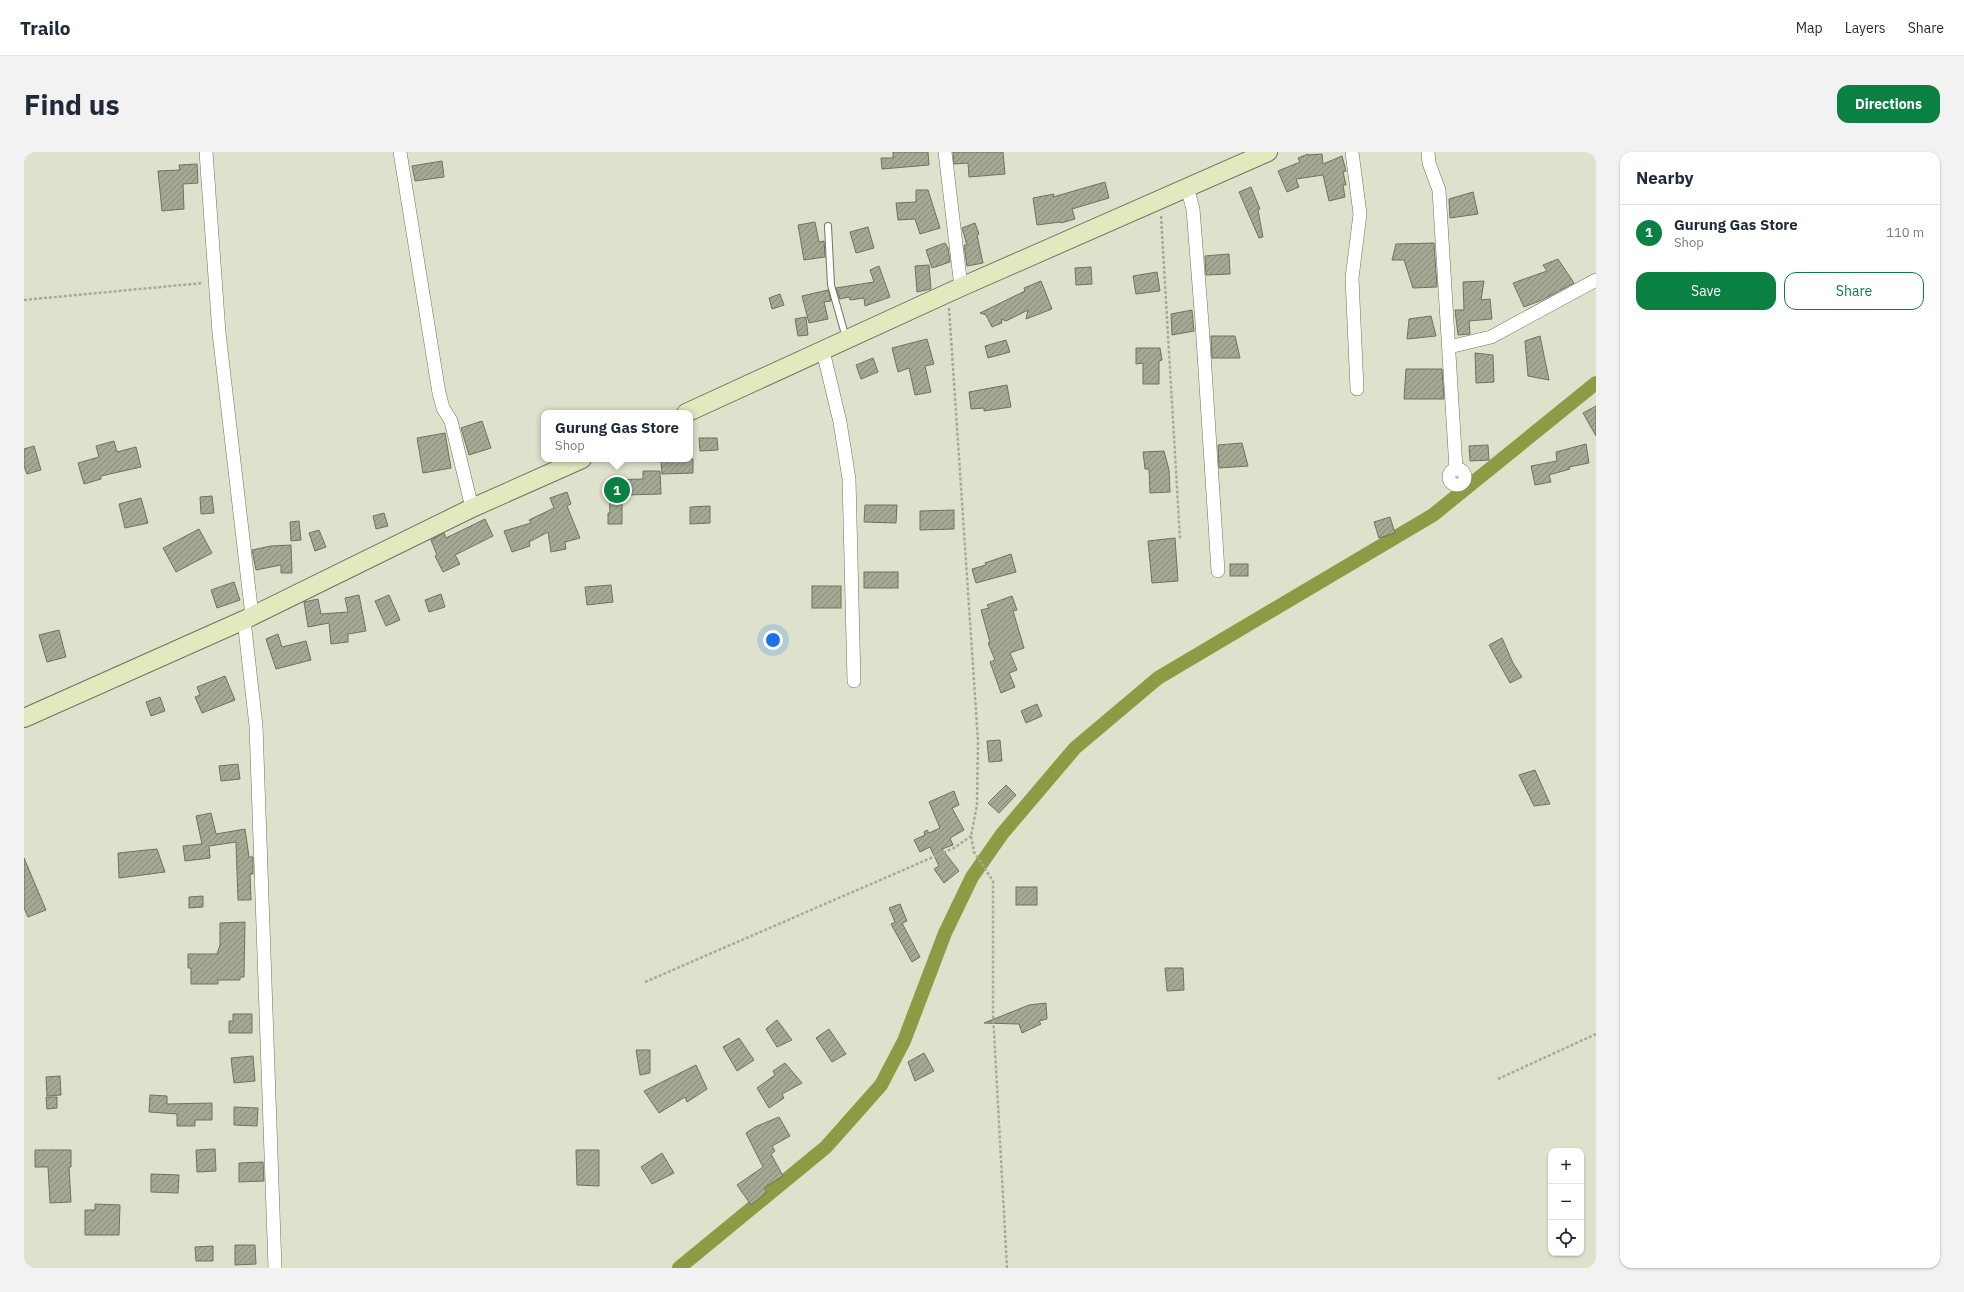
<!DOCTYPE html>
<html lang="en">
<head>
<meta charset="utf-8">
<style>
  body { margin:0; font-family:"IBM Plex Sans",sans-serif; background:#f2f2f3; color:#1f2937 }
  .controls { position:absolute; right:12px; bottom:12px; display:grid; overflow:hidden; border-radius:8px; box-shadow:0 1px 3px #0004 }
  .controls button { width:36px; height:36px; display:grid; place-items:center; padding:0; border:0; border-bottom:1px solid #e0e1e3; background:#fff; color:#1f2937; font:20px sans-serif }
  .you { position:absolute; left:749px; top:488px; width:14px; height:14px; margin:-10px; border:3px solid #fff; border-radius:50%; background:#1a73e8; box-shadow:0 0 0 6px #1a73e833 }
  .badge { display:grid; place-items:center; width:26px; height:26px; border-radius:50%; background:#0b8043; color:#fff; font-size:13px; font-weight:700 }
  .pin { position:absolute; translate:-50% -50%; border:2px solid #fff; box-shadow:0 1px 4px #0006 }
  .popup { position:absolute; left:517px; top:258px; width:152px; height:52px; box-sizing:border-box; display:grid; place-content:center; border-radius:8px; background:#fff; filter:drop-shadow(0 1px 3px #0005); font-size:13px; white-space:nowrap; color:#747a83 }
  .popup b { font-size:15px; color:#1f2937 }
  .popup::after { content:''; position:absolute; left:50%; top:100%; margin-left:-8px; border:8px solid transparent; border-top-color:#fff }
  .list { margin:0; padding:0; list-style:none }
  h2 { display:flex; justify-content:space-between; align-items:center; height:52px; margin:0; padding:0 16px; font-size:17px }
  h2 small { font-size:13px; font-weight:400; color:#747a83 }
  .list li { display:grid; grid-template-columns:26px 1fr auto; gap:12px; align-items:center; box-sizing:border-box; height:56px; padding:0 16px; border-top:1px solid #e0e1e3 }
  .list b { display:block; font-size:15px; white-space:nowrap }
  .list p { margin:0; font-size:13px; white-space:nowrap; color:#747a83 }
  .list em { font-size:13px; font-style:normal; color:#747a83 }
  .actions { display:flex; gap:8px; padding:12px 16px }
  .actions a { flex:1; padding:9px 0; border:1px solid #0b8043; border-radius:12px; text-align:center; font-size:14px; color:#0b8043 }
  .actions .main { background:#0b8043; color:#fff }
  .icon { flex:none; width:22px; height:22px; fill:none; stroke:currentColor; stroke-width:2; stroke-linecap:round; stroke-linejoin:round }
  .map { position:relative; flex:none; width:1572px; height:1116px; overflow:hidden; border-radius:12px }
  header { display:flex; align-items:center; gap:24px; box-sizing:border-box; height:56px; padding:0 20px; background:#fff; border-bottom:1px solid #e0e1e3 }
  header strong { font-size:19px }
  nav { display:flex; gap:22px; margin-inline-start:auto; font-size:14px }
  .intro { display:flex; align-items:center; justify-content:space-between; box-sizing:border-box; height:96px; padding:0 24px }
  h1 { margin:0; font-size:28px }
  .button { padding:10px 18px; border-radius:12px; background:#0b8043; color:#fff; font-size:14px; font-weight:700 }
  main { display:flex; gap:24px; padding:0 24px }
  aside { flex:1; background:#fff; border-radius:12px; box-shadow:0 1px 3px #0004 }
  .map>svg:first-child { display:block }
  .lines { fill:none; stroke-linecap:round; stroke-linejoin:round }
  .canal { stroke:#8e9b44; stroke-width:14 }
  .building { fill:url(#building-hatch); stroke:#6e725e }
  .service-casing { stroke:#707460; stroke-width:8 }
  .minor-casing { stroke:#707460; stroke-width:14 }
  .secondary-casing { stroke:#707460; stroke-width:20 }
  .path { stroke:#a6aa98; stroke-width:2.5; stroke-dasharray:3 2; stroke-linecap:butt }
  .service { stroke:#fff; stroke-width:6 }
  .minor { stroke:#fff; stroke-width:13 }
  .secondary { stroke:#e3e8bf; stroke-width:18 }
</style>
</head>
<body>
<header>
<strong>Trailo</strong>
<nav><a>Map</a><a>Layers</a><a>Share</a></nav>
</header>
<div class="intro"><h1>Find us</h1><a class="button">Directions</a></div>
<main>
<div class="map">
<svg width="1572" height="1116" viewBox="0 0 1572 1116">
  <defs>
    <pattern id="building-hatch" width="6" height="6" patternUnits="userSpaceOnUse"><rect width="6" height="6" fill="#a4a994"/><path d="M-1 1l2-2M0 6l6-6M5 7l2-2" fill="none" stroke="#868a79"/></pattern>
  </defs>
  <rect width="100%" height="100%" fill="#dee2cc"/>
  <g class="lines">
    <polyline class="canal" points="655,1116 802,995 857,933 880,889 921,781 948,725 978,682 1051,596 1134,526 1409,363 1572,231"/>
  </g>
  <g class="building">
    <polygon points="869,0 904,0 905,13 858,17 857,6 869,6"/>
    <polygon points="929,0 979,0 981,22 945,25 944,11 930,12"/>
    <polygon points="1284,2 1284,3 1298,2 1299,12 1318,4 1322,19 1319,20 1322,33 1319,33 1321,45 1305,49 1299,23 1272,27 1275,35 1263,40 1254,19 1276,10 1274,6"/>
    <polygon points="418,9 420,25 391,29 388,14"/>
    <polygon points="173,12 174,31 159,32 160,57 138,59 134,19 156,18 155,13"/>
    <polygon points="1081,30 1085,46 1048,57 1051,67 1037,71 1036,70 1013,73 1009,46 1030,42 1029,45"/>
    <polygon points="1227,35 1236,57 1234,58 1239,85 1235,86 1215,40"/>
    <polygon points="892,38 904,38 916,76 896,82 891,67 874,68 872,51 892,50"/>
    <polygon points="1449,40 1454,62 1426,66 1425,47"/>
    <polygon points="791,70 795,90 800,89 801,105 780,108 774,73"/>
    <polygon points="951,71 955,82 953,83 959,111 943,114 940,93 943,93 938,76"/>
    <polygon points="844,75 850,96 832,101 826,80"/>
    <polygon points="921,91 924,96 926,110 908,116 902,98"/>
    <polygon points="1410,91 1413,135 1389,136 1380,108 1368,108 1372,92"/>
    <polygon points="1205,102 1206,122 1182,123 1181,104"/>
    <polygon points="1534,107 1550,131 1518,148 1500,155 1489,131 1523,119 1519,113"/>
    <polygon points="905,113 907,137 893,140 891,114"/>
    <polygon points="855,114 866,145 841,154 840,146 826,148 825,145 816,147 812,136 850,130 846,118"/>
    <polygon points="1067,115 1068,132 1052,133 1051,116"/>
    <polygon points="1133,120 1136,139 1112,142 1109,124"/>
    <polygon points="1017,129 1028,157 1002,167 1004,158 982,169 977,167 978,171 968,175 962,163 956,161 1001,139 1000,136"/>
    <polygon points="1460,129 1457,148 1466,147 1468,167 1445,169 1446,182 1434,183 1431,158 1440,158 1439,130"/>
    <polygon points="804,138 807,149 800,150 804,167 785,171 778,144"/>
    <polygon points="756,142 760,153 748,157 745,146"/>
    <polygon points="1168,158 1170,179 1148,183 1147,162"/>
    <polygon points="1407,164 1412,184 1383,187 1385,167"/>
    <polygon points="782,165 784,183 774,184 771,167"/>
    <polygon points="1187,184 1211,184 1216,206 1188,206"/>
    <polygon points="1516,184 1525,228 1504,224 1501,189"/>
    <polygon points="903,187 910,212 901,214 907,240 891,243 885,216 874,220 868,196"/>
    <polygon points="982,188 986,200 964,206 961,194"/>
    <polygon points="1112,196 1136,196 1138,208 1135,209 1135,232 1119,232 1119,211 1112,212"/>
    <polygon points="1451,201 1469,203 1470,230 1452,231"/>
    <polygon points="849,206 854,220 837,227 832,213"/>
    <polygon points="1382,217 1418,217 1420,247 1380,247"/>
    <polygon points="983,233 987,255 960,259 960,256 947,257 945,240"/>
    <polygon points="1572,254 1572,284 1559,261"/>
    <polygon points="458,269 467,296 445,303 437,276"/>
    <polygon points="421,281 427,316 399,321 393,286"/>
    <polygon points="675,286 693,286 694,298 676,299"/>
    <polygon points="90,289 93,300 112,295 117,315 77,324 77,327 60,332 54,311 75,305 72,294"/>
    <polygon points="1218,291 1224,314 1195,316 1194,293"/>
    <polygon points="1562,292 1565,311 1545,315 1546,317 1525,323 1527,330 1511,333 1507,314 1533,309 1532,300"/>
    <polygon points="1464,293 1465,308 1446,309 1445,294"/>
    <polygon points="10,294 17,318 3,322 0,314 0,297"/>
    <polygon points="1140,299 1145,318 1146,340 1126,341 1125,317 1121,317 1119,300"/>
    <polygon points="654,307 669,307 669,321 638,322 637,309 654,309"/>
    <polygon points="619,319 636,319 637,342 602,343 602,347 598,347 598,372 584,372 584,361 586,361 585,328 619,327"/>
    <polygon points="543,340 547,352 543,354 556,386 541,390 542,397 527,400 524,380 505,390 506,394 488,400 480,379 507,371 505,368 530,356 526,346"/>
    <polygon points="188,344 190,361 177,362 176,345"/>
    <polygon points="117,346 124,371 101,376 95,352"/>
    <polygon points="841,353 873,353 872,371 840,370"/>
    <polygon points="686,354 686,371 666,372 666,355"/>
    <polygon points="930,358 930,377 896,378 896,359"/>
    <polygon points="360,361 364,374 352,377 349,364"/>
    <polygon points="1366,365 1371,381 1355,386 1350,370"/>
    <polygon points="461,367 469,384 431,403 436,412 419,420 411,404 413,403 407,388 420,381 422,386"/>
    <polygon points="275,369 277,388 267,389 266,370"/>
    <polygon points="175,377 188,401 152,420 139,396"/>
    <polygon points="295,378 302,395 291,399 285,381"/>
    <polygon points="1151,386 1154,429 1128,431 1124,389"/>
    <polygon points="267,393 268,421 257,421 257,413 232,418 228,398 247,394"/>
    <polygon points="987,402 992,420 952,431 948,417 962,413 961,411"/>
    <rect x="1206" y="412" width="18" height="12"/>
    <rect x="840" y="420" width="34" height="16"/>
    <polygon points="210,430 216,448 193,456 187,438"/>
    <polygon points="587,433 589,450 563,453 561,435"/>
    <rect x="788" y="434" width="29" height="22"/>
    <polygon points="417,442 421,455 405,460 401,448"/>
    <polygon points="335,443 342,479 324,482 324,490 307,492 305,471 284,475 280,450 294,447 297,462 324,460 321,446"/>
    <polygon points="365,443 376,468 362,474 351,449"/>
    <polygon points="988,444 993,458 989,459 1000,496 986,501 993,518 985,521 991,535 977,541 966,510 971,508 964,491 966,490 957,458 965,456 963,453"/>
    <polygon points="35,478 42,505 23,510 15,483"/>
    <polygon points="254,482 258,495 282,489 287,508 252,517 242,487"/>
    <polygon points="1478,486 1489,511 1498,525 1486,531 1465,493"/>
    <polygon points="201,524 211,548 178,561 171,545 176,543 173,535"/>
    <polygon points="136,545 141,559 127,564 122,550"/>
    <polygon points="1013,552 1018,564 1002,571 997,559"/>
    <polygon points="976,588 978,609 965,610 963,589"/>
    <polygon points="214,612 216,627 197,629 195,614"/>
    <polygon points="1511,618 1526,652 1510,654 1495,623"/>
    <polygon points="982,633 992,643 975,661 964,651"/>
    <polygon points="930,639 935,653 928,656 940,678 926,686 929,693 918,697 935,719 920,731 910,717 915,714 906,695 896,700 890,688 901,683 900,680 903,678 905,681 916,676 905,650"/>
    <polygon points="187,661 192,682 221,677 225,705 229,705 229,722 226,722 227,748 214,748 212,690 185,694 186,706 161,709 159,694 178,692 172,664"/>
    <polygon points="133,697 141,720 95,726 94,701"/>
    <polygon points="0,706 22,758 4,765 0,756"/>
    <rect x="992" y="735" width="21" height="18"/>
    <polygon points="179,744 179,755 165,756 165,745"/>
    <polygon points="876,752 883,769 878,771 896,805 888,810 867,772 871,770 865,756"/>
    <polygon points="221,770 220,825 216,825 216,828 194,828 194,832 167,832 167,816 164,816 164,802 193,802 196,793 196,771"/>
    <polygon points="1141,816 1159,816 1160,838 1143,839"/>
    <polygon points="1022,851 1023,867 1015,869 1017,872 998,881 995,872 960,871 1005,853"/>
    <polygon points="209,862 228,862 228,881 205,881 205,869 209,869"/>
    <polygon points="753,868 768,888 753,895 742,877"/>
    <polygon points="805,877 822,902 808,910 792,886"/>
    <polygon points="715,886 730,908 713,919 699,895"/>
    <polygon points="612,898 626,898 626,921 616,923"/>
    <polygon points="900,901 910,919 891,929 884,910"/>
    <polygon points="229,904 231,929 210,931 207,906"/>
    <polygon points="761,911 778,931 758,942 760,946 745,956 733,936 751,923 749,919"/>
    <polygon points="672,913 683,937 663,950 661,945 635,961 620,939"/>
    <polygon points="36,924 37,943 23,944 22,925"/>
    <polygon points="126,943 143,944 143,952 188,951 188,968 171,968 171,974 153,974 153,962 125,960"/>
    <polygon points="22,945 33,945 33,956 23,957"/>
    <polygon points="210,955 234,956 233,974 210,973"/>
    <polygon points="755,965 766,984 748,994 751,999 747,1002 759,1024 740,1036 743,1040 727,1053 713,1033 739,1015 722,981 731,975"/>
    <polygon points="191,997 192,1019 173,1020 172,998"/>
    <polygon points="11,998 47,998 47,1015 45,1015 47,1050 26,1051 24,1015 11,1015"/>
    <polygon points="552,998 575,998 575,1034 553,1033"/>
    <polygon points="638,1001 650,1021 628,1032 617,1015"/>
    <polygon points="239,1010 240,1029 215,1030 215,1011"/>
    <polygon points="127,1022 155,1023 154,1041 127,1040"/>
    <polygon points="71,1052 96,1053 95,1083 61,1083 61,1058 71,1058"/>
    <polygon points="211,1093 231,1093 232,1112 211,1113"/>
    <polygon points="189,1094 189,1109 172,1109 171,1095"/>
  </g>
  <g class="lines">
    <g class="service-casing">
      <polyline id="service" points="804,74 807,133 822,186"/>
    </g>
    <g class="minor-casing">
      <g id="minor">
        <polyline points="182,0 195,181 228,464"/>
        <polyline points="376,0 415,241 419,256 427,269 448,356"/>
        <polyline points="921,0 937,135"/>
        <polyline points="1328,0 1336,62 1328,126 1333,237"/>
        <polyline points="1404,0 1405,11 1415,38 1432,317"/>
        <polyline points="1163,35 1169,57 1178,171 1194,419"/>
        <polyline points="1425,195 1467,185 1572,128"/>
        <polyline points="799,199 816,270 825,327 830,529"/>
        <circle cx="1433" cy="325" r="8"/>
        <polyline points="220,468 232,574 251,1116"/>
      </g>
    </g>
    <g class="secondary-casing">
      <g id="secondary">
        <polyline points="662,261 937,135 1244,0"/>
        <polyline points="0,566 220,468 448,356 558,307"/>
      </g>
    </g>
    <g class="path">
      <polyline points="1137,64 1156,387"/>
      <polyline points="0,148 179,131"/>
      <polyline points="925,156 954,589 953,653 947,684 950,700 969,729 969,862 983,1116"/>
      <polyline points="621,830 930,696 947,684"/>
      <polyline points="1474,927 1572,882"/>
    </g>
    <use href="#service" class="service"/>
    <use href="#minor" class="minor"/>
    <use href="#secondary" class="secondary"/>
  </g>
</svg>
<div class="controls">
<button>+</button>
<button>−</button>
<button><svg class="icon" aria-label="locate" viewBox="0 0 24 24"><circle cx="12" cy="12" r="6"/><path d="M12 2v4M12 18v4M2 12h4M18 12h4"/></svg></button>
</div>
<div class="you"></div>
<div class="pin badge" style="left:593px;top:338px">1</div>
<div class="popup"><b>Gurung Gas Store</b>Shop</div>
</div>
<aside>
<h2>Nearby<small></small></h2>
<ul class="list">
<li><span class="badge">1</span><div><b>Gurung Gas Store</b><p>Shop</p></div><em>110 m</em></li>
</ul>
<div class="actions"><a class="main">Save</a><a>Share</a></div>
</aside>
</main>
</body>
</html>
